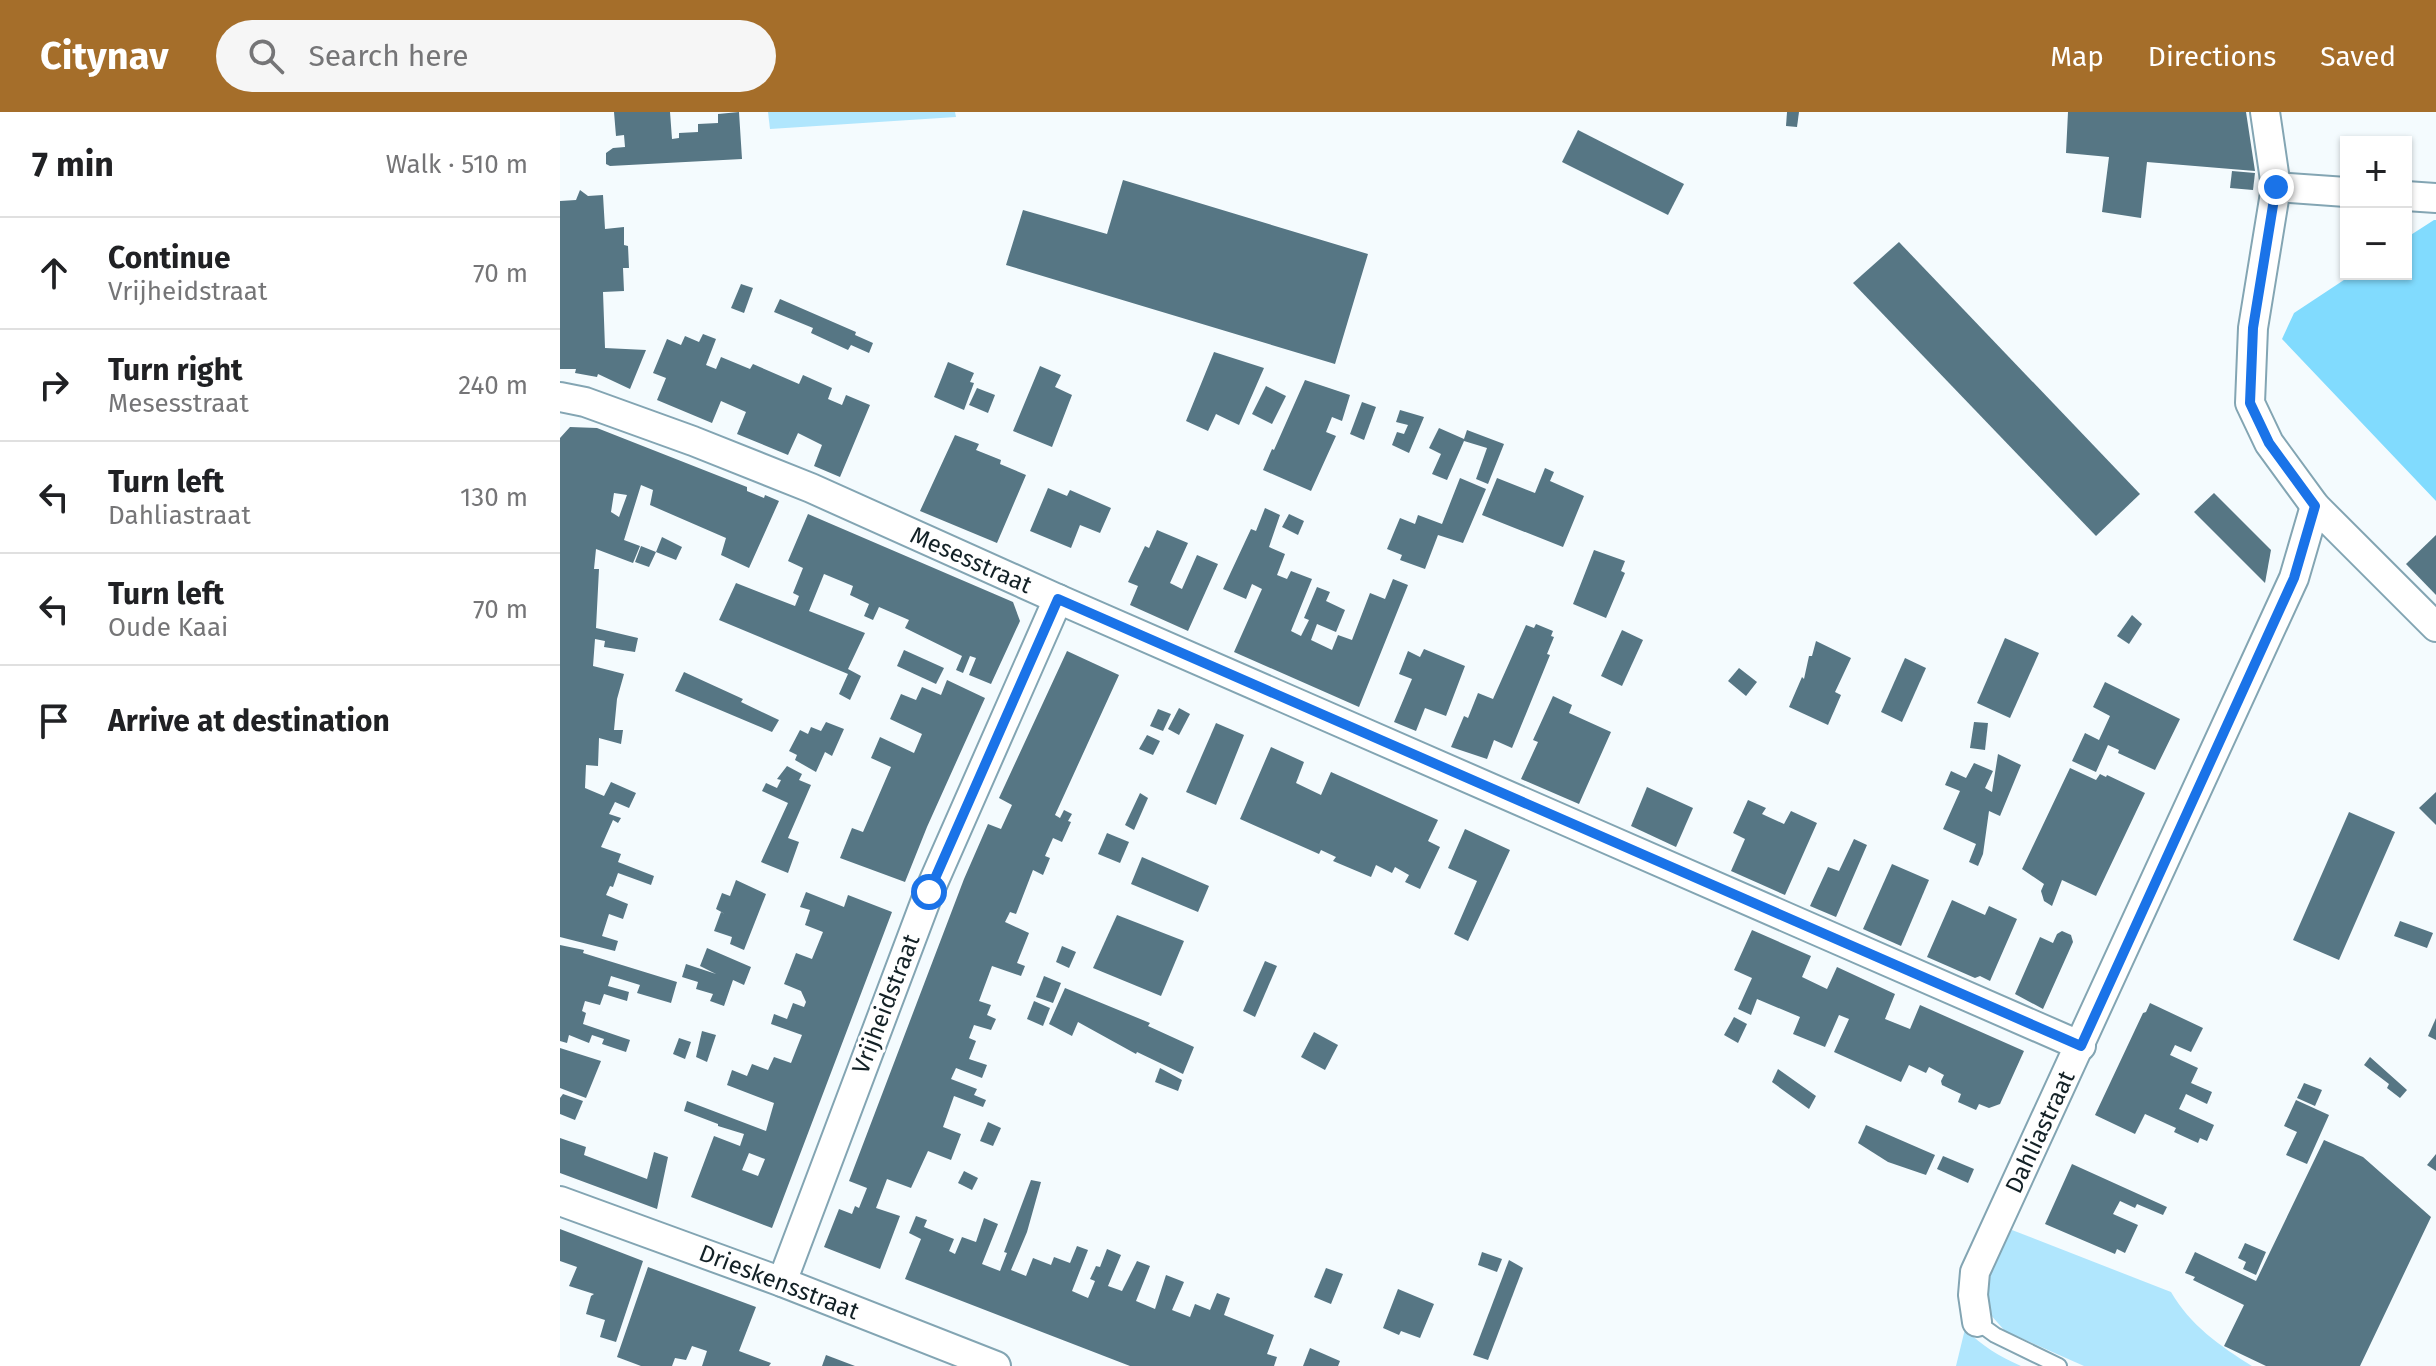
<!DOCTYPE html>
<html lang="en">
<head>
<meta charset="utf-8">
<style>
  body { margin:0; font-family:"Fira Sans",sans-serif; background:#f6f6f6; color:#202124 }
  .controls { position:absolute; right:24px; top:24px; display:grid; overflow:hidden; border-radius:0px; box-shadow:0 2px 6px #0004 }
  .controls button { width:72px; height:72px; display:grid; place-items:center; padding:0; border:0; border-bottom:2px solid #e0e0e0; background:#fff; color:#202124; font:40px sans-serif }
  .stop { position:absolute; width:24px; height:24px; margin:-18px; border:6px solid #1a73e8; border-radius:50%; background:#fff }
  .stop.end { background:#1a73e8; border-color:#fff; box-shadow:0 2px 8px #0008 }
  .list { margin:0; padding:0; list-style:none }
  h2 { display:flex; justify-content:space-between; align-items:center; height:104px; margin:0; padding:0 32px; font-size:34px }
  h2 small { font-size:26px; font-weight:400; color:#757577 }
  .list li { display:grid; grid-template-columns:52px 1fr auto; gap:24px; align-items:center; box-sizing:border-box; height:112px; padding:0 32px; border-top:2px solid #e0e0e0 }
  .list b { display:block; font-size:30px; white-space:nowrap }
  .list p { margin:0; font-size:26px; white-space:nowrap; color:#757577 }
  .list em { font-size:26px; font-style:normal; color:#757577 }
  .icon { flex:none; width:44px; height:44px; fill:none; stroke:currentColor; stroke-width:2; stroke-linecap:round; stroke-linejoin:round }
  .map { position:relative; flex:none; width:1876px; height:1254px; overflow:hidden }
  header { display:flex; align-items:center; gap:48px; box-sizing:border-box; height:112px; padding:0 40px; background:#a56e2a; color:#fff }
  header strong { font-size:38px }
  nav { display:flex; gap:44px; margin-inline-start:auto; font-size:28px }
  .search { width:560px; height:72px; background:#f6f6f6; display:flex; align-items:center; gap:20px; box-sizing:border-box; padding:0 28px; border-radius:44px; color:#757577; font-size:30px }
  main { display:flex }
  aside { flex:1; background:#fff }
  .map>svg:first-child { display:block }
  .green { fill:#b0e6fd }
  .water { fill:#81dbfe }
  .building { fill:#567684; fill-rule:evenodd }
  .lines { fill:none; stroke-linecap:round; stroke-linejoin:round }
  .lane-casing { stroke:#83a5b3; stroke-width:18 }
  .street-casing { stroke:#83a5b3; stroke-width:32 }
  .lane { stroke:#fff; stroke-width:14 }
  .street { stroke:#fff; stroke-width:28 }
  .route { stroke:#1a73e8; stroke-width:10 }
  .labels { text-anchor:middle; stroke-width:6; stroke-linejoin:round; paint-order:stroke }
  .street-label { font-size:24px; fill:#132126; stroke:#fff }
</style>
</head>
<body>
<header>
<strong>Citynav</strong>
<div class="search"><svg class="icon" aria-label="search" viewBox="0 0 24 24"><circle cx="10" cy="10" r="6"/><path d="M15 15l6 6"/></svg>Search here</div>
<nav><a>Map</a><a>Directions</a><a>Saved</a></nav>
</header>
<main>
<aside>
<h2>7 min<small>Walk · 510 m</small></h2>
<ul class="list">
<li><svg class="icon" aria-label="ahead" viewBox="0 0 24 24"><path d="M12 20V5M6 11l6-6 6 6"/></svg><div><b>Continue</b><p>Vrijheidstraat</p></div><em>70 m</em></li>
<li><svg class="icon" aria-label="right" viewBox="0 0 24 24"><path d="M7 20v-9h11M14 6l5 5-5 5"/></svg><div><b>Turn right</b><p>Mesesstraat</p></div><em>240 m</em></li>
<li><svg class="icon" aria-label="left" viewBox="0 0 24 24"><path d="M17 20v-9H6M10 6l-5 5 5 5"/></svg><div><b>Turn left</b><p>Dahliastraat</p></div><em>130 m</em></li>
<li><svg class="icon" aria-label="left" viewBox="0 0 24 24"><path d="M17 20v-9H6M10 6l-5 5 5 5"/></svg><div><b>Turn left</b><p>Oude Kaai</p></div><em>70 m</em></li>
<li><svg class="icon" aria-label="arrive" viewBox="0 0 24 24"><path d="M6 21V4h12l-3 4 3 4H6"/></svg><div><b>Arrive at destination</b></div></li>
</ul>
</aside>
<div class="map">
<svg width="1876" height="1254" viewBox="0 0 1876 1254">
  <rect width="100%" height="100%" fill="#f4fbfe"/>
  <g class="green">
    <polygon points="208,0 395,0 396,5 210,17"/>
    <path d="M1452 1118 1611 1180C1630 1213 1660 1234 1692 1254H1524L1445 1219 1429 1201 1422 1175 1427 1159Z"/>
    <path d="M1405 1217C1422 1234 1439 1244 1461 1254H1396Z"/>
  </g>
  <polygon class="water" points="1874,108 1876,108 1876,389 1722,227 1734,201 1793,162 1846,162 1846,126"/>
  <g class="building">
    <polygon points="54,0 110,0 112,27 119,26 119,21 138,20 138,12 158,11 158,2 179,0 182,47 50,54 46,52 46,41 53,36 65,35 64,23 56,24"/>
    <polygon points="1227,0 1239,0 1237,15 1226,14"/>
    <polygon points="1508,0 1686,0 1695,59 1587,50 1581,106 1542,100 1549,45 1506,41"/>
    <polygon points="1018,18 1124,72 1108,103 1002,50"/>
    <polygon points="1672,59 1695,61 1693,78 1670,76"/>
    <polygon points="563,68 808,142 775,252 446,153 463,98 547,122"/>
    <polygon points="20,78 28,84 43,83 45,117 64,115 64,133 68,134 69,156 63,156 64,179 43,180 45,236 86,238 70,277 38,262 37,265 15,261 16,257 0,257 0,89 16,88"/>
    <polygon points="1339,130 1580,382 1536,424 1293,171"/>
    <polygon points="181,172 193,176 184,201 171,196"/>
    <polygon points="220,187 296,220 295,223 313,231 309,241 291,233 288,238 251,221 253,216 214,200"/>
    <polygon points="143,222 156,227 146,253 156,257 161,245 190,257 193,252 239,272 243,263 272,276 268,287 282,293 286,283 310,293 280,365 254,354 262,333 238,321 228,343 177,322 186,300 161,289 152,311 97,288 106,266 93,261 107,227 121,233 125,224 139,230"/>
    <polygon points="654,240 704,256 679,313 656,302 648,319 626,309"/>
    <polygon points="388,250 414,261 410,270 414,271 404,298 374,285"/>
    <polygon points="480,254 501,263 495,275 512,283 492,335 453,319"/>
    <polygon points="745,268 790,283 782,309 772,305 766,320 776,324 751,379 703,358 712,337 714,338"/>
    <polygon points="706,274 726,284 712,312 692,302"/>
    <polygon points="417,276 435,283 428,301 409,293"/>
    <polygon points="802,290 816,295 804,328 790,322"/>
    <polygon points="840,298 864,305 849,341 832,333 837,320 844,322 848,313 836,310"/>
    <path d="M10 315 37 316 187 375V379L204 386 205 383 219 389 189 456 161 443 166 426 90 393 93 378 81 373 64 428 80 434 73 451 36 437 34 457H39L36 516 78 526 75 540 44 535 45 529 35 527 33 554 64 562 57 587 54 618H63L61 632 39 626 38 654 26 653 25 676 44 684 51 670 76 681 69 696 55 690 49 702 61 706 58 711 53 708 41 735 61 742 58 750 94 764 91 773 58 761 53 775 50 774 46 783 68 792 63 807 49 802 42 824 58 829 55 839 0 825V326ZM54 381 67 383 59 405 51 400Z"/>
    <polygon points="879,316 904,327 907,318 944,332 928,372 916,367 927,336 904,329 887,368 872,362 881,342 869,336"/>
    <polygon points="395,323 419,332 416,338 441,348 440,352 466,363 437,431 360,399"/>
    <polygon points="985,356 994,360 990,369 1024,384 1003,435 922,403 937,366 975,381"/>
    <polygon points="900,366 926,377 903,431 878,423 865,457 840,448 842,443 827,437 840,406 855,412 858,403 882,412"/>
    <polygon points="488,376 507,384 510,378 551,396 540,421 520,413 511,436 470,419"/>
    <polygon points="1654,381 1711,438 1705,471 1634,400"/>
    <polygon points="705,396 720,403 709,435 725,442 717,463 727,467 731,459 752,467 731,519 741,524 749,508 744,506 757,475 770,480 766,489 785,498 776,520 757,512 751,528 772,538 778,523 792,528 810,481 825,487 833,467 848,473 799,595 674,540 702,477 692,472 686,487 663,477 691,417 696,419"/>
    <polygon points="248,402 453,490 460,509 431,572 409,563 416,546 410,544 403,561 396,558 402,544 345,516 349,508 319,495 313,508 304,504 309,492 290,483 293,474 264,462 249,499 305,521 288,557 301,564 290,588 279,582 288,562 159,508 176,471 235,494 239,484 233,481 243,456 228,449"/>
    <polygon points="729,402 744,409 738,423 722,415"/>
    <polygon points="597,418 628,431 610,471 622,477 637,443 658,452 628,519 570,493 578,474 568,470 585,434 589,436"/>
    <polygon points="1876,423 1876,483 1846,452"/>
    <polygon points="102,425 122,435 116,448 96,440"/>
    <polygon points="81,434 96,440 89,455 75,450"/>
    <polygon points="1034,438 1065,449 1061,459 1065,461 1046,506 1013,492"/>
    <polygon points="1572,503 1582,512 1569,532 1557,524"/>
    <polygon points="976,512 993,519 991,524 994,525 987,542 990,543 952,636 934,628 927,647 891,635 904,604 908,606 918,581 933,587 966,513 974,516"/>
    <polygon points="1062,518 1083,528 1062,574 1041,564"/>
    <polygon points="1445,526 1479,541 1450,606 1417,591"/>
    <polygon points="1256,529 1291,546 1275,580 1281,583 1268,613 1229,595 1242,565 1244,567 1249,544 1252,544"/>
    <polygon points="864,537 905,554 886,604 865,596 856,619 834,610 852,567 839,562 848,539 860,545"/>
    <polygon points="344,538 384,556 376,572 337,554"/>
    <polygon points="507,539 559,563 495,703 500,706 504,698 512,702 508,709 511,710 502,730 493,726 485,744 490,746 483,763 473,758 456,802 450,800 445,810 469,821 457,851 465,854 461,864 432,854 419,889 431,893 427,903 436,907 431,918 414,913 409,926 416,929 409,947 427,953 422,966 396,956 391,967 417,977 414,983 426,988 423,995 394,984 383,1015 401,1022 391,1048 368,1039 351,1076 327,1067 316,1096 340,1104 320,1157 264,1135 279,1097 292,1102 295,1094 299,1096 307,1076 289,1069 404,767 428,712 441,717 452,693 439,686"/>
    <polygon points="1345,546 1366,556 1342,610 1321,600"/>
    <polygon points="1179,556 1197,570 1186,584 1168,569"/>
    <polygon points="124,560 183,587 181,590 219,608 212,620 115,579"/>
    <polygon points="387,568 425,586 367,715 345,770 280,746 292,716 303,720 331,655 311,646 320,625 354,641 362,622 330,607 341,582 356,588 362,575 381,583"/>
    <polygon points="1545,570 1620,607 1595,658 1558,641 1559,638 1548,633 1536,660 1512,649 1525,621 1539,628 1550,604 1533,595"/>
    <polygon points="993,584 1012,593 1009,601 1051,620 1019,692 961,667 978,630 973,628"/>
    <polygon points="619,596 630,602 619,623 608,617"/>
    <polygon points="598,597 611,602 603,619 590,614"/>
    <polygon points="266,610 284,617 272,644 265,640 256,660 235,648 237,643 229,639 240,618 248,622 251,615 261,619"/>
    <polygon points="1414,610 1428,611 1425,638 1410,636"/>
    <polygon points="656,611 684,623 656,693 626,680"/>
    <polygon points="587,623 600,629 593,643 579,637"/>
    <polygon points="711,635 744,650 736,671 761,683 771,660 878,708 868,729 880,735 860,777 845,770 849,763 835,755 832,761 816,753 811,765 773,749 776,745 761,738 759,742 680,707"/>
    <polygon points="1438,642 1461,653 1440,704 1429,699 1423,742 1418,754 1409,750 1416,732 1383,717 1400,679 1385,673 1391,659 1406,666 1414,651 1433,659 1425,676 1432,680"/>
    <polygon points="227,654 242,662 239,668 251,673 228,726 239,730 228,761 201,750 228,691 202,679 206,671 217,676 221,668 217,667"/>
    <polygon points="1510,656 1536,668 1540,662 1546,665 1547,663 1585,681 1536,784 1502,768 1492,794 1484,789 1481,779 1484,772 1462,757"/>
    <polygon points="1087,675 1133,696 1116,735 1071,714"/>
    <polygon points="1876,680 1876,713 1859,696"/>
    <polygon points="580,681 588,686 574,718 565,713"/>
    <polygon points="1188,688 1206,696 1202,702 1224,712 1231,699 1257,711 1225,783 1171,759 1185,727 1173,721"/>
    <polygon points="1789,700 1835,720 1779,848 1733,828"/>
    <polygon points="905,717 950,738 908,829 894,822 917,769 888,756"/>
    <polygon points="547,721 569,730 560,751 538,742"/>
    <polygon points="1294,727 1307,733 1276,805 1250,794 1268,755 1279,759"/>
    <polygon points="582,745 649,774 638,800 571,772"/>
    <polygon points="1332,752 1369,768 1341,834 1303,817"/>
    <polygon points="176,768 206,782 184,838 170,832 172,825 154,819 161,800 165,802 156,797 162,781 170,784"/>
    <path d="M246 780 284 795 288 783 332 800 212 1116 131 1085 154 1024 180 1034 184 1022 158 1014V1012L124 999 127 989 206 1019 214 991 167 973 172 958 187 964 192 952 208 958 214 945 231 951 242 923 211 912 214 902 227 907 233 891 244 895 246 890 241 879 224 872 236 841 252 847 263 820 245 813 250 798 240 795ZM189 1041 205 1047 198 1064 182 1058Z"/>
    <polygon points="1392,788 1425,803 1429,794 1457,807 1430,869 1420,864 1415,866 1367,845"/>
    <polygon points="557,803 624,829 601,884 533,856"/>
    <polygon points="1840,809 1873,821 1867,836 1834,824"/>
    <polygon points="1192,818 1251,844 1242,865 1267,877 1277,855 1335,882 1325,907 1350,917 1360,893 1464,939 1440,992 1429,996 1419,992 1416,998 1398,990 1401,982 1382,973 1381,969 1384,963 1369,955 1366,961 1349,953 1341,970 1274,940 1289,907 1279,903 1265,935 1233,922 1240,905 1197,887 1191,903 1178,897 1192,866 1174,858"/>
    <polygon points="1502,819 1511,823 1513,830 1483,897 1455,882 1480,825 1493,831 1497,822"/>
    <polygon points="0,833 24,838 23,841 117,870 111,891 77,881 80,873 51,864 48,874 69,880 67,889 44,882 40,893 25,889 22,899 26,901 23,912 70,928 66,940 42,932 44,927 32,923 29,931 9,923 7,931 0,929"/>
    <polygon points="502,834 516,840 509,856 496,850"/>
    <polygon points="147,836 191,855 184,873 173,868 164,894 150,889 153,882 136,877 138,870 122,865 126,852 156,862 140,854"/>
    <polygon points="705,849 717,854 695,905 683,899"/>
    <polygon points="484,864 501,871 493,891 476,885"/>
    <polygon points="505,876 590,911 588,914 634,935 623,962 577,940 576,942 518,910 512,924 489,912"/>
    <polygon points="474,889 490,896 483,914 467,907"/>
    <polygon points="1590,891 1643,916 1631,940 1615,933 1610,943 1638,956 1631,971 1652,980 1647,992 1626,982 1619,997 1654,1013 1647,1029 1640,1026 1638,1031 1614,1020 1616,1016 1585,1002 1575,1022 1535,1003 1583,901 1586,900"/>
    <polygon points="1174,905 1187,912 1178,931 1164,923"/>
    <polygon points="1876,906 1876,928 1868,924"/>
    <polygon points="142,919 156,923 147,950 136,945"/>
    <polygon points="754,920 778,933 765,958 741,945"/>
    <polygon points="119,926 131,930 125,947 113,942"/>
    <polygon points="0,936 41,949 26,986 0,976"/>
    <polygon points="1810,945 1847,978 1840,986 1827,976 1829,972 1804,953"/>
    <polygon points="600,956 622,968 618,979 595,970"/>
    <polygon points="1218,957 1256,984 1249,997 1212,970"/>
    <polygon points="1744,971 1762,978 1755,994 1737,986"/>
    <polygon points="3,982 23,989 15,1008 0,1002 0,986"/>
    <polygon points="1736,988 1769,1003 1747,1052 1726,1043 1737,1020 1724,1014"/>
    <polygon points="428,1010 441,1016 433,1034 420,1029"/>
    <polygon points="1306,1013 1375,1043 1366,1063 1328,1050 1298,1031"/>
    <polygon points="0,1026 26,1035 24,1043 87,1067 94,1040 108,1045 97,1097 0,1061"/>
    <polygon points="1764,1028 1803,1045 1871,1105 1800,1254 1706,1254 1664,1234 1684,1193 1633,1168 1635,1165 1625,1161 1635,1140 1696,1169"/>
    <polygon points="1876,1042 1876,1059 1867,1053"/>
    <polygon points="1383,1044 1414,1057 1408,1071 1377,1057"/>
    <polygon points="1512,1052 1607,1095 1603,1103 1577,1092 1575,1096 1560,1089 1553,1102 1578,1113 1565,1141 1557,1137 1555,1142 1485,1112"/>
    <polygon points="404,1059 418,1066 412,1078 398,1071"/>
    <polygon points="471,1068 481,1070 467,1120 451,1158 466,1164 473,1146 491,1153 494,1145 510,1151 517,1134 528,1138 512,1179 528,1186 535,1169 530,1167 536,1154 540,1155 547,1137 561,1143 548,1174 562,1179 577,1149 590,1154 576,1189 595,1197 606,1163 624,1170 612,1198 630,1205 635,1192 650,1198 657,1181 670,1186 664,1203 714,1223 707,1242 717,1245 714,1254 570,1254 345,1167 361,1127 349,1121 356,1104 367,1108 364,1115 394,1127 389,1139 395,1142 402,1125 416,1130 424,1106 438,1112 422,1152 440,1159 447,1141 444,1140"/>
    <polygon points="0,1117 83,1149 56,1230 40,1225 45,1208 26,1202 31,1184 34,1182 9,1174 17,1155 0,1149"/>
    <polygon points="1685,1131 1706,1140 1696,1163 1683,1157 1686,1150 1678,1146"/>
    <polygon points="922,1140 942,1147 937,1160 918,1153"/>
    <polygon points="949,1148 963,1156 928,1248 913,1243"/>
    <polygon points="88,1155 196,1195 179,1239 211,1251 209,1254 142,1254 147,1239 132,1234 126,1248 115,1246 112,1254 81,1254 57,1245"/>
    <polygon points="766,1156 783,1162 771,1192 754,1185"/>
    <polygon points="838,1177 874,1192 860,1226 841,1219 839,1223 823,1216"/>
    <polygon points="750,1236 780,1249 778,1254 743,1254"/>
    <polygon points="266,1243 295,1254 262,1254"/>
  </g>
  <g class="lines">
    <g class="lane-casing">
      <polyline id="lane" points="1417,1210 1435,1223 1499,1254"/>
    </g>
    <g class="street-casing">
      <g id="street">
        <polyline points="1705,0 1716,75 1693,216 1690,291 1709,331 1755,394 1876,515"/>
        <polyline points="1716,75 1786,80"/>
        <polyline points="1846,84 1876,86"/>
        <polyline points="0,285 25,290 133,329 251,376 498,487 1521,934"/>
        <polyline points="0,1089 222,1170 436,1254"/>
        <polyline points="222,1170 369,780 498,487"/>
        <polyline points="1417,1210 1413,1183 1415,1160 1734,466 1755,394"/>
      </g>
    </g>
    <use href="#lane" class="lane"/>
    <use href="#street" class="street"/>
  </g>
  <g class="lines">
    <polyline class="route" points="369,780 498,487 1521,934 1734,466 1755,394 1709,331 1690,291 1693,216 1716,75"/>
  </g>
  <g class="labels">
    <g class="street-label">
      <text transform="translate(411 448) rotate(24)" y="8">Mesesstraat</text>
      <text transform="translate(326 892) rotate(-69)" y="8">Vrijheidstraat</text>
      <text transform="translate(1480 1020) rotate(-65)" y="8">Dahliastraat</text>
      <text transform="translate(219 1170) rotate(21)" y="8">Drieskensstraat</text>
    </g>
  </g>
</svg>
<div class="controls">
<button>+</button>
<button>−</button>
</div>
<div class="stop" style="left:369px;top:780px"></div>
<div class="stop end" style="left:1716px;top:75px"></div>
</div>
</main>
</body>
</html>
